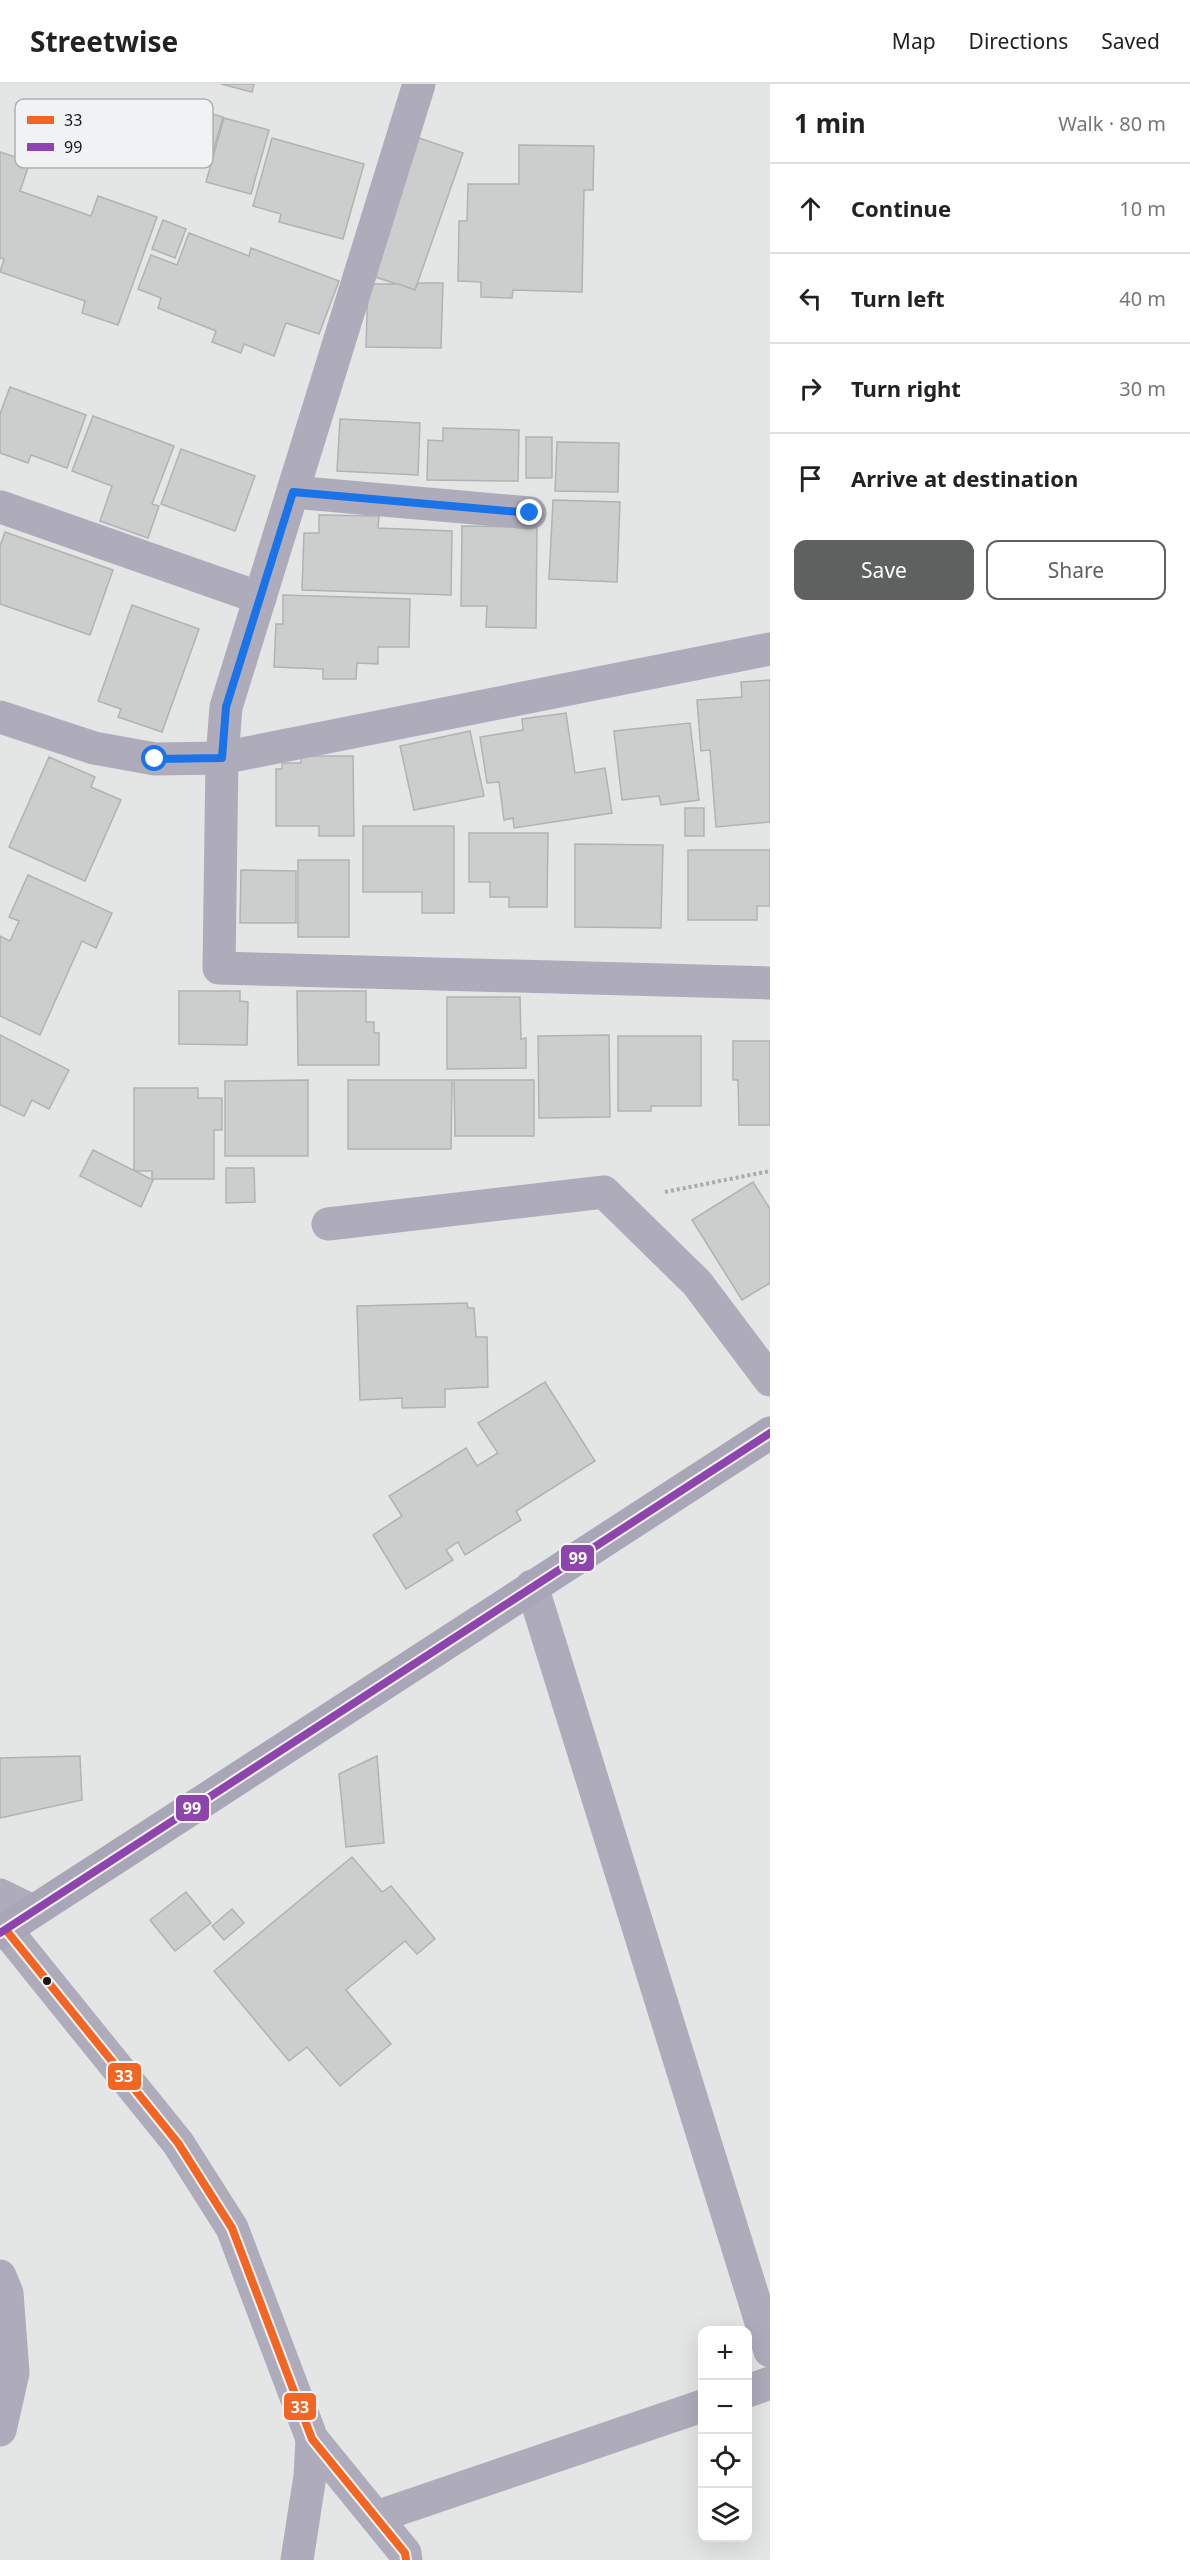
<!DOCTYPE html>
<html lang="en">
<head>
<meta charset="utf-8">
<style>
  body { margin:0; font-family:"Noto Sans",sans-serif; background:#f6f6f6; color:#222 }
  .controls { position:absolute; right:18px; bottom:18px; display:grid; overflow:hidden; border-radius:12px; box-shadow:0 6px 24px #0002 }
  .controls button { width:54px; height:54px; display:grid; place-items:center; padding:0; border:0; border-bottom:2px solid #e0e0e0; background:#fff; color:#222; font:30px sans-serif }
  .stop { position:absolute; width:18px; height:18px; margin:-14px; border:4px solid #1a73e8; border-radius:50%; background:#fff }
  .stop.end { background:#1a73e8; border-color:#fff; box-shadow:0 2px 6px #0008 }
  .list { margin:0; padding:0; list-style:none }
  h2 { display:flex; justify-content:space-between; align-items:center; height:78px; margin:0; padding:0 24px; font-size:26px }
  h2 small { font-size:20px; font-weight:400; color:#767676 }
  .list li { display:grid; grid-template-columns:39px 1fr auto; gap:18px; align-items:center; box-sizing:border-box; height:90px; padding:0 24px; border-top:2px solid #e0e0e0 }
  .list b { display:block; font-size:22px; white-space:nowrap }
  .list em { font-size:20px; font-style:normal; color:#767676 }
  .actions { display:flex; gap:12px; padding:18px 24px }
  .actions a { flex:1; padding:14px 0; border:2px solid #5f6060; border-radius:12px; text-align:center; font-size:21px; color:#5f6060 }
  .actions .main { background:#5f6060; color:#fff }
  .icon { flex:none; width:33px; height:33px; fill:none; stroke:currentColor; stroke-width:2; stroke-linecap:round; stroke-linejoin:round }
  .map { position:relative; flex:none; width:770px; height:2476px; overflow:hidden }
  header { display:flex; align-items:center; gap:36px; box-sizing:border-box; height:84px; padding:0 30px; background:#fff; border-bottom:2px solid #e0e0e0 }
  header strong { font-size:28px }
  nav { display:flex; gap:33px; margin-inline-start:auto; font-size:21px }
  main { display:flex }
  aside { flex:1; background:#fff }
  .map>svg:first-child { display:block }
  .building { fill:#cccdcd; stroke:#b1b2b2; stroke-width:1.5 }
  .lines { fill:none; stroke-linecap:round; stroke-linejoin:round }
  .path { stroke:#a8a9b1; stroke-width:4; stroke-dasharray:3 3; stroke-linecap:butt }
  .minor { stroke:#aeacbb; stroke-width:33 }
  .highway { stroke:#a9a7b7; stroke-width:33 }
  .bus-1-casing { stroke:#f1f2f4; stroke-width:12 }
  .bus-2-casing { stroke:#f1f2f4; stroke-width:12 }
  .bus-1 { stroke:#f26522; stroke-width:8 }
  .bus-2 { stroke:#8e44ad; stroke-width:8 }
  .route { stroke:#1a73e8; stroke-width:8 }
  .bus-dot { fill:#181819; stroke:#f1f2f4; stroke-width:2 }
  .key { fill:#f1f2f4; stroke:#b0b1b2; stroke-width:1.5 }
  .key-label { font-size:16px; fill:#181819 }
  .line-badge { stroke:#f1f2f4; stroke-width:2 }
  .badge-label { font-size:16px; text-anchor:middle; font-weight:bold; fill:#fff }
</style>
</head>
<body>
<header>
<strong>Streetwise</strong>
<nav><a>Map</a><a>Directions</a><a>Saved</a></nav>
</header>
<main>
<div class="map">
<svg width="770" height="2476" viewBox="0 0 770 2476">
  <rect width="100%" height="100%" fill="#e4e5e5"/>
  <g class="building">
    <polygon points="221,0 254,0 252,8"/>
    <polygon points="164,16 223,33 211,75 152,57"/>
    <polygon points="224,34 269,46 251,110 206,98"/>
    <polygon points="272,54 364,80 343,155 279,138 281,130 253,122"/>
    <polygon points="419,54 463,69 415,206 372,192"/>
    <polygon points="519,61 594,62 593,106 584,106 582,208 513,206 512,214 481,213 481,198 458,197 459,137 467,137 468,100 519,100"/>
    <polygon points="0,68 30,78 20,107 91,132 98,112 157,133 118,241 82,229 85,217 0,188 4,175 0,174"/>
    <polygon points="163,136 186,145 175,174 152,165"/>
    <polygon points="189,149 249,172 251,164 339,197 319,250 286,239 274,272 244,260 241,269 212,258 216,247 158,224 161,214 138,205 151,171 177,181"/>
    <polygon points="418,199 443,199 441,264 366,263 368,200 398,200 415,206"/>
    <polygon points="10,303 86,331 67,384 31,371 28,379 0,369 0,330"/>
    <polygon points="93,332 174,362 152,420 159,422 148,454 100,437 112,402 72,387"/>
    <polygon points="340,335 420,339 418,391 337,387"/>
    <polygon points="443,344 519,346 518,397 427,396 428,356 443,357"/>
    <rect x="526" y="353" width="26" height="41"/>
    <polygon points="557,358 619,359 618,408 555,407"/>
    <polygon points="181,365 255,392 235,447 161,420"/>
    <polygon points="553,416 620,418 617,498 549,495"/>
    <polygon points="319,431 379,432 378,444 452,447 451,511 302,506 304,449 319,449"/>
    <polygon points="462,442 537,443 536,544 486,543 487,522 461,522"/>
    <polygon points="5,448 113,486 90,551 0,520 0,462"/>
    <polygon points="283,511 410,515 409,563 378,563 378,580 357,579 356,595 323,595 323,585 274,583 276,540 283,540"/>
    <polygon points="132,521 199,545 162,648 118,633 121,625 98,617"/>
    <polygon points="770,596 770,738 716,743 710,666 701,667 697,616 742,613 741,598"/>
    <polygon points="566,629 575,689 605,684 612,729 514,744 513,734 504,736 499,698 487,699 480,653 523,646 522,635"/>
    <polygon points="690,639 699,716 661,721 659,712 622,716 614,647"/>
    <polygon points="470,647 484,712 414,726 400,662"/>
    <polygon points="301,672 353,672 354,752 319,752 319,742 276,742 276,685 282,685 282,679 301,679"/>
    <polygon points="49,673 95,693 91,703 121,716 85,797 9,763"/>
    <rect x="685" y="724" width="19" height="28"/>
    <polygon points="363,742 454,742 454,829 422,829 422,808 363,808"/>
    <polygon points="469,749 548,749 547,823 509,823 509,813 490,813 490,798 469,798"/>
    <polygon points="575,760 663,761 661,844 575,843"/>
    <polygon points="688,766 770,766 770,822 757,822 757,836 688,836"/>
    <rect x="298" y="776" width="51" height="77"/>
    <polygon points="241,786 296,787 296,839 240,839"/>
    <polygon points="28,791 112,829 96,864 82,857 40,951 0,932 0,852 10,857 19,837 9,833"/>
    <polygon points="179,907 240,907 240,917 248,918 247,961 179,960"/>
    <polygon points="297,907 366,907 366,938 374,938 374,949 379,949 379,981 298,981"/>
    <polygon points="447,913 520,913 521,955 526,954 526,984 447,985"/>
    <polygon points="0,951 69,986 49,1025 32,1016 24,1032 0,1021"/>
    <polygon points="609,951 610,1033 539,1034 538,952"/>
    <polygon points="618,952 701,952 701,1022 651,1022 651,1027 618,1027"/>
    <polygon points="733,957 770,957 770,1041 739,1041 738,996 733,996"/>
    <polygon points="308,996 308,1072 225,1072 225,997"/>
    <polygon points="348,996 452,996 451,1065 348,1065"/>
    <polygon points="454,996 534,996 534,1052 455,1052"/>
    <polygon points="134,1004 198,1004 198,1014 222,1014 222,1046 214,1046 214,1095 152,1095 152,1087 134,1087"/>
    <polygon points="93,1066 153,1096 141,1123 80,1092"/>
    <polygon points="226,1084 254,1084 255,1118 226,1119"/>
    <polygon points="753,1098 770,1125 770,1199 742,1216 692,1136"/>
    <polygon points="467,1219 468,1224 474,1224 476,1253 487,1253 488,1303 445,1305 445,1323 402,1324 402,1314 360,1316 357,1222"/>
    <polygon points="545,1298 595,1377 516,1427 521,1436 465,1471 458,1458 446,1466 453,1476 406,1505 373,1451 402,1432 389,1412 466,1364 477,1382 498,1369 478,1339"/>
    <polygon points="80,1672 82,1716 0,1734 0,1674"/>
    <polygon points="377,1672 384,1759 346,1763 339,1690"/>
    <polygon points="352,1773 382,1808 391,1802 435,1855 417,1870 405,1857 346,1906 391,1960 340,2002 307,1963 289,1977 214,1887"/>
    <polygon points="186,1808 211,1839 175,1867 150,1836"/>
    <polygon points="232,1825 244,1839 224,1856 212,1842"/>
  </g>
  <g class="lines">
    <polyline class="path" points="665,1108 770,1087"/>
    <g class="minor">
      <polyline points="419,0 226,623 222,674 219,884 770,899"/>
      <polyline points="293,408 530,429"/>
      <polyline points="1,423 260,514"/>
      <polyline points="0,633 94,664 155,675 222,674 770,565"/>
      <polyline points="328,1140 604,1108 697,1199 770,1296"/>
      <polyline points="532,1502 770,2267"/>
      <polyline points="0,1811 33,1827"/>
      <polyline points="6,1846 178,2059 232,2144 312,2355 405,2469 406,2476"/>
      <polyline points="0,2192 7,2209 13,2289 0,2346"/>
      <polyline points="748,2307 770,2299"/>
      <polyline points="376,2433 702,2322"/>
      <polyline points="297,2476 310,2392 312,2355"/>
    </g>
    <polyline class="highway" points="0,1849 770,1349"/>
    <g class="bus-1-casing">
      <polyline id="bus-1" points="6,1846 178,2059 232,2144 312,2355 405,2469 406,2476"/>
    </g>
    <g class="bus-2-casing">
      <polyline id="bus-2" points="0,1849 770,1349"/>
    </g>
    <use href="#bus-1" class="bus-1"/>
    <use href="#bus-2" class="bus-2"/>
  </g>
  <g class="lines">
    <polyline class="route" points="155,675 222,674 226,623 293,408 530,429"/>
  </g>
  <circle class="bus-dot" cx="47" cy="1897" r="5"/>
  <rect x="15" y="15" width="198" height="69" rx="9" class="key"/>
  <rect x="27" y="32" width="27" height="8" fill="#f26522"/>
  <rect x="27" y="59" width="27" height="8" fill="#8e44ad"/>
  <g class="key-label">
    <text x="64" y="42">33</text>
    <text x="64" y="69">99</text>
  </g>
  <g class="line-badge">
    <rect x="560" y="1460" width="35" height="28" rx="6" fill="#8e44ad"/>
    <rect x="175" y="1710" width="35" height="28" rx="6" fill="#8e44ad"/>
    <rect x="107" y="1978" width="35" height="29" rx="6" fill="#f26522"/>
    <rect x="283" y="2308" width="34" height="29" rx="6" fill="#f26522"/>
  </g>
  <g class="badge-label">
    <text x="578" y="1480">99</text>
    <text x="192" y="1730">99</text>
    <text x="124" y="1998">33</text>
    <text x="300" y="2329">33</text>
  </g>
</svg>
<div class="controls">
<button>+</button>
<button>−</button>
<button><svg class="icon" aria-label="locate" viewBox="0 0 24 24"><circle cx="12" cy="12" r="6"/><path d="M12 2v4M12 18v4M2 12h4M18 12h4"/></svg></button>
<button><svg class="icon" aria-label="layers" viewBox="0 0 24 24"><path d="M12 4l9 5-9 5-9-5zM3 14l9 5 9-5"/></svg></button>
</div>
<div class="stop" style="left:155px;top:675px"></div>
<div class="stop end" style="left:530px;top:429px"></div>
</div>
<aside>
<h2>1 min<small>Walk · 80 m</small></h2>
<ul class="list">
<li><svg class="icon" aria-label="ahead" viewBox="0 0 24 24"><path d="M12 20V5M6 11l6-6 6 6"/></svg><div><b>Continue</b></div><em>10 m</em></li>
<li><svg class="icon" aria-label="left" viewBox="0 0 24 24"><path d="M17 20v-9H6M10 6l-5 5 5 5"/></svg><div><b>Turn left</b></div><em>40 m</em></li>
<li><svg class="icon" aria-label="right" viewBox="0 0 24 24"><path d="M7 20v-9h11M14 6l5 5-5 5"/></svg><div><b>Turn right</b></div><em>30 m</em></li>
<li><svg class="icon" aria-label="arrive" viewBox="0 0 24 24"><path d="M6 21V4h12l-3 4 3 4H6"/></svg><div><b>Arrive at destination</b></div></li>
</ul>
<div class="actions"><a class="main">Save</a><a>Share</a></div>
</aside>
</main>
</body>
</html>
